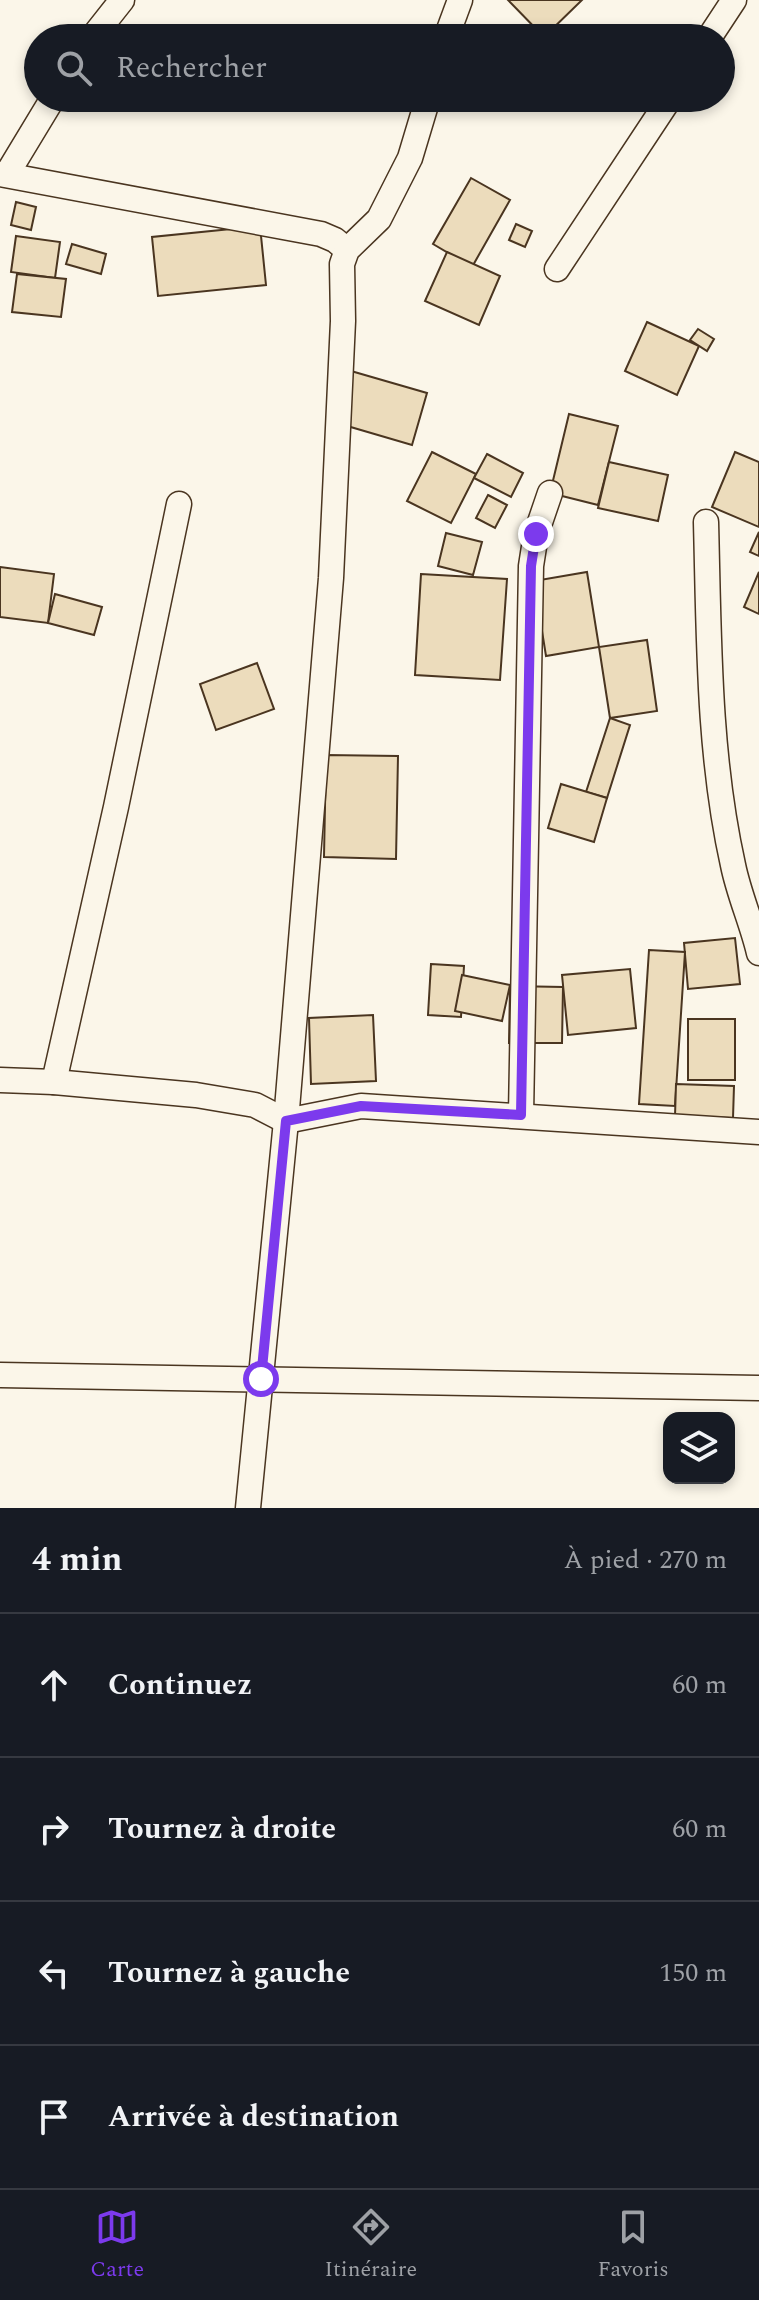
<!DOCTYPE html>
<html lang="fr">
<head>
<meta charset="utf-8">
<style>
  body { margin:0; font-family:Spectral,serif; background:#20242c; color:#f1f3f6 }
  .controls { position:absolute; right:24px; bottom:24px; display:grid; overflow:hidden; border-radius:16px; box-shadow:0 4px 12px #0003 }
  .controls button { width:72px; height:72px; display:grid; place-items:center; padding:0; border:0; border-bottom:2px solid #363941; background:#171b24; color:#f1f3f6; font:40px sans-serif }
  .stop { position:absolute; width:24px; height:24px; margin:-18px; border:6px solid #7c3aed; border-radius:50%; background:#fff }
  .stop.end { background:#7c3aed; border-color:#fff; box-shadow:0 2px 8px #0008 }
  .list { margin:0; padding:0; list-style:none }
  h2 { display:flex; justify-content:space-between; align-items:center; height:104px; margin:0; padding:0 32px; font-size:34px }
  h2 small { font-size:26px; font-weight:400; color:#9ea1a6 }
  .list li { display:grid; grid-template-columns:52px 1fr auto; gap:24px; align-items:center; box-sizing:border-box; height:144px; padding:0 32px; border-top:2px solid #363941 }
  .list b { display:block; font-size:30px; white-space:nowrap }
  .list em { font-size:26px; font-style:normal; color:#9ea1a6 }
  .icon { flex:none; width:44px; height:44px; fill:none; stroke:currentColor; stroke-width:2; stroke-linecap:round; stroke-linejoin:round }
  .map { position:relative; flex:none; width:759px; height:1508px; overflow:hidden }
  .search { position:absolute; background:#171b24; box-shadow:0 4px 12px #0003; left:24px; right:24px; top:24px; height:88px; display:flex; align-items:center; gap:20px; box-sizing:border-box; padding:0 28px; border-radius:44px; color:#9ea1a6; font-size:30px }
  .sheet { height:680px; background:#171b24 }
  nav { display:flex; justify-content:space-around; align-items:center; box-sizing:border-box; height:112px; border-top:2px solid #363941; background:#171b24; font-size:22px; color:#9ea1a6 }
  nav a { display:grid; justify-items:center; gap:4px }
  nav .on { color:#7c3aed }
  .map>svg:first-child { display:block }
  .building { fill:#ecdcbc; stroke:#4a3520; stroke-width:2 }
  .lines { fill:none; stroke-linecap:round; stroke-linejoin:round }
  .street-casing { stroke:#4a3520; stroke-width:27 }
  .street { stroke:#fbf6e9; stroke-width:24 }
  .route { stroke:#7c3aed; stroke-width:10 }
</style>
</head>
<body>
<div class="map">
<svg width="759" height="1508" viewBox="0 0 759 1508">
  <rect width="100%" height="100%" fill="#fbf6e9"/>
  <g class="building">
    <polygon points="508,0 582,0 544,37"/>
    <polygon points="471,178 510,200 472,267 433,244"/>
    <polygon points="16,202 36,207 31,230 11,225"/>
    <polygon points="516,224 532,231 525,247 509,240"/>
    <polygon points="260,226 266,285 158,296 152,237"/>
    <polygon points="16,236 60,242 55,278 11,272"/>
    <polygon points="72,244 106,254 101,274 66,264"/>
    <polygon points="447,252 500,276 479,325 425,301"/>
    <polygon points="17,274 66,279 61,317 12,312"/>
    <polygon points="647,322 699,346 677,395 625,371"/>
    <polygon points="698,329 714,339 707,351 690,340"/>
    <polygon points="351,371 427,393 412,445 337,423"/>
    <polygon points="569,414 618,426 598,505 550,493"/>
    <polygon points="432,452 476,474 451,523 407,501"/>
    <polygon points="735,452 759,462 759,527 712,507"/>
    <polygon points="487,454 523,473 511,497 474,478"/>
    <polygon points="609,462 668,475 658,521 598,508"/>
    <polygon points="488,495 507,505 495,528 476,518"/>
    <polygon points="759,532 759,556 750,552"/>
    <polygon points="446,533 482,542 473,575 438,566"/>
    <polygon points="0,567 54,574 48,623 0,617"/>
    <polygon points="587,572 599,647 546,656 534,581"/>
    <polygon points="759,572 759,614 744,607"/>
    <polygon points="421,574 507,579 500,680 415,675"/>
    <polygon points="55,594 102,607 94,635 48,623"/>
    <polygon points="647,640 657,711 610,718 599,647"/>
    <polygon points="257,663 274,709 216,730 200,684"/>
    <polygon points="610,718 630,725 607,798 586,792"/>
    <polygon points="326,755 398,756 396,859 324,857"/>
    <polygon points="561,784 607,798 594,842 548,828"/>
    <polygon points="735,938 740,984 688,989 684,943"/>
    <polygon points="649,950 685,952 675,1106 639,1104"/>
    <polygon points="431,964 464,966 461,1017 428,1015"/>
    <polygon points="630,969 636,1028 568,1035 562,975"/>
    <polygon points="462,975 510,985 502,1021 455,1011"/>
    <polygon points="510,986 563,987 562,1043 509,1043"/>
    <polygon points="373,1015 376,1081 311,1084 309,1018"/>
    <rect x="688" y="1019" width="47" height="61"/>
    <polygon points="676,1084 734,1086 733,1118 675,1116"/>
  </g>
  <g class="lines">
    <g class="street-casing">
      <g id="street">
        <polyline points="92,38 122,0"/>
        <polyline points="446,38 460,0"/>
        <polyline points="709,38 734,0"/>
        <polyline points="0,174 321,234 335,240 347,250"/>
        <polyline points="7,174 53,98"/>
        <polyline points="557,269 670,98"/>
        <path d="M706 522C709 636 708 753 733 865 739 895 752 923 759 953"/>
        <polyline points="0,1080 54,1082 196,1095 255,1105 286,1121 361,1106 759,1132"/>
        <polyline points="54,1082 116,807 179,504"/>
        <polyline points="521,1115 531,566 536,534 550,493"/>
        <polyline points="0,1375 759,1388"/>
        <polyline points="248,1508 286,1121 331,578 343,321 342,264 347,250 379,219 410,158 428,98"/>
      </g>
    </g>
    <use href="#street" class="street"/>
  </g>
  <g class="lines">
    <polyline class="route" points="261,1379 286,1121 361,1106 521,1115 531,566 536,534"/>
  </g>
</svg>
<div class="controls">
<button><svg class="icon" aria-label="layers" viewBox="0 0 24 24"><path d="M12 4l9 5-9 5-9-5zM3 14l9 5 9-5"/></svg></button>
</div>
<div class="stop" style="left:261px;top:1379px"></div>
<div class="stop end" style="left:536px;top:534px"></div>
<div class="search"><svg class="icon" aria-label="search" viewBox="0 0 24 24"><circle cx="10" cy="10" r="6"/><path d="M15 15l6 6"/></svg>Rechercher</div>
</div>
<section class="sheet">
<h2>4 min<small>À pied · 270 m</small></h2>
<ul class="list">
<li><svg class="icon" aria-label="ahead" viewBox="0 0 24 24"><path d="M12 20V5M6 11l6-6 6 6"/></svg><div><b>Continuez</b></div><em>60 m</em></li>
<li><svg class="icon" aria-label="right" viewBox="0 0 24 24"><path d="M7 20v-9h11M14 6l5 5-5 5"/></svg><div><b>Tournez à droite</b></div><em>60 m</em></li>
<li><svg class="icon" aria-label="left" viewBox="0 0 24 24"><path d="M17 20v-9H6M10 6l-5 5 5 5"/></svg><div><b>Tournez à gauche</b></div><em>150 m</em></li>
<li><svg class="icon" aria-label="arrive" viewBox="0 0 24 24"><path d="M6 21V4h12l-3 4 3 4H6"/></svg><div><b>Arrivée à destination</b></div></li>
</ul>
</section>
<nav>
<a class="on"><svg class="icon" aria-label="map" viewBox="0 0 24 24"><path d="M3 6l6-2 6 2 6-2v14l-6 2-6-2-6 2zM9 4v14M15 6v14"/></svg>Carte</a>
<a><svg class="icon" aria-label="directions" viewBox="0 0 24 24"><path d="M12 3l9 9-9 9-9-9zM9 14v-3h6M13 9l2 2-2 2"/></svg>Itinéraire</a>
<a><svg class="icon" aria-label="saved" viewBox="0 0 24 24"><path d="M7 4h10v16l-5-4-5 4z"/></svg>Favoris</a>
</nav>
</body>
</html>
